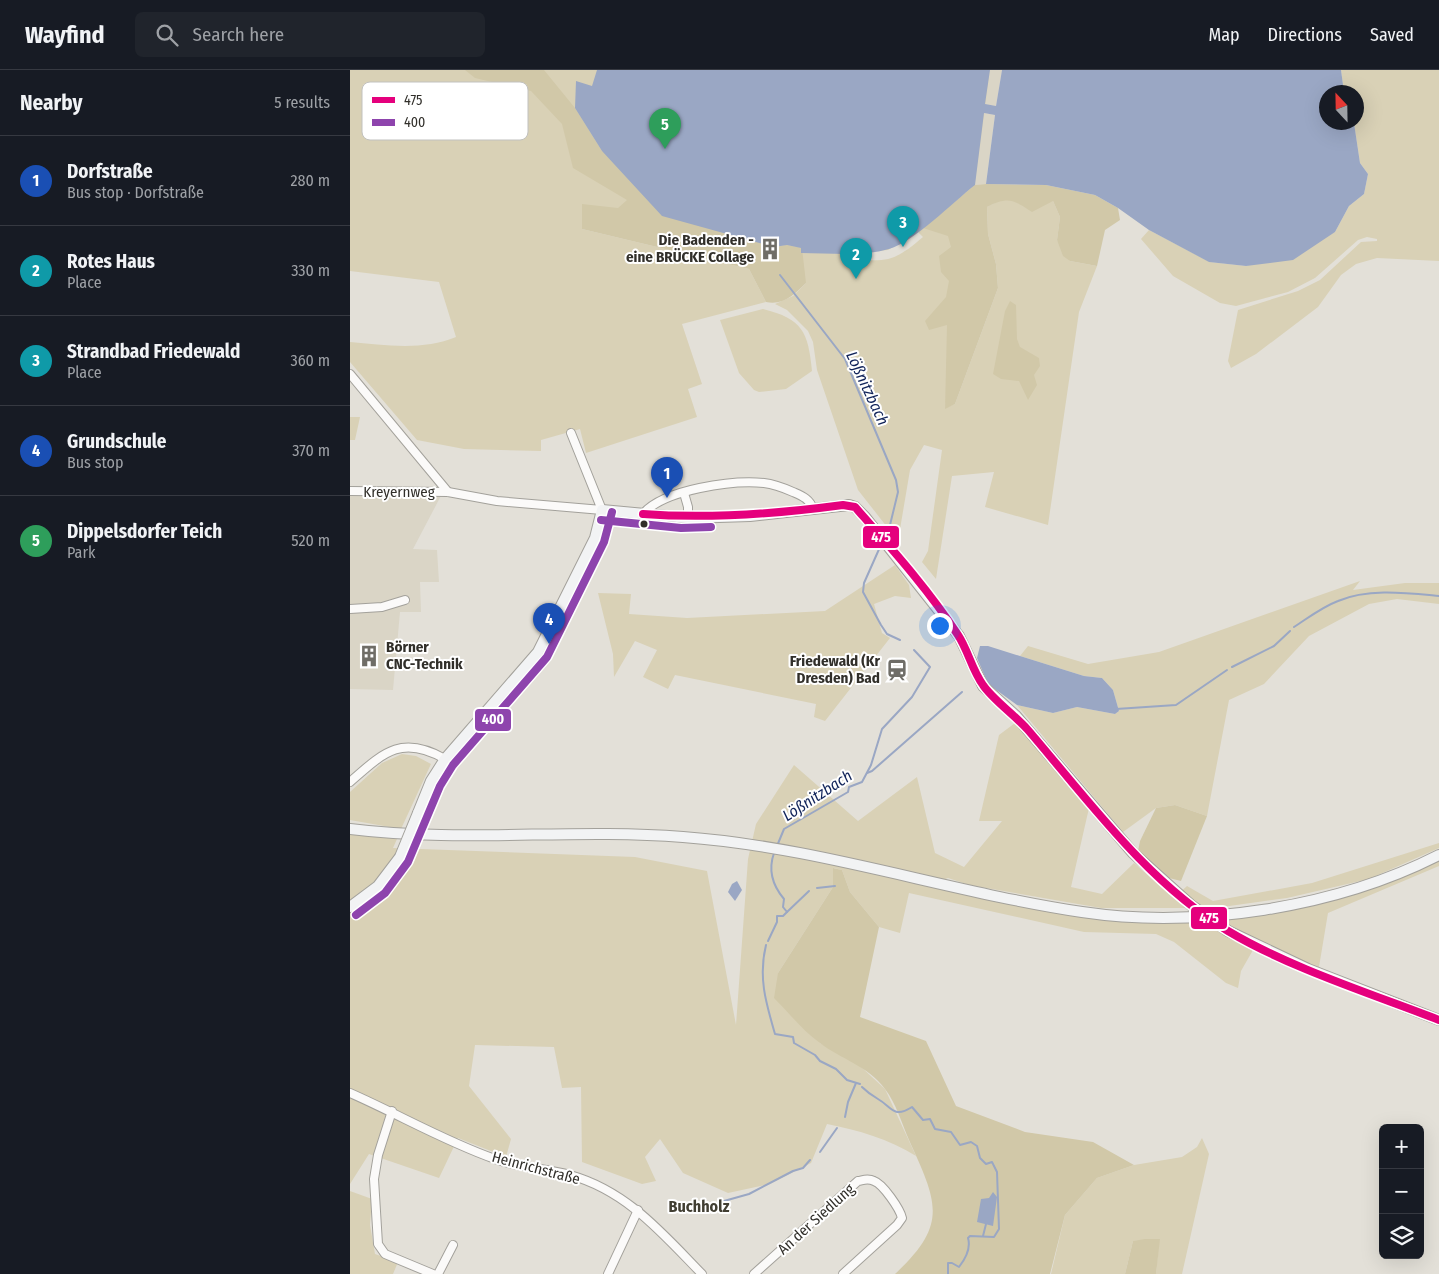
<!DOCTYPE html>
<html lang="en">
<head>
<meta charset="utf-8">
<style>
  body { margin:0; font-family:"Fira Sans Condensed",sans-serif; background:#20242c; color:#f1f3f6 }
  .controls { position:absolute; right:15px; bottom:15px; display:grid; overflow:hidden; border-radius:8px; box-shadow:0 5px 20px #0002 }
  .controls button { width:45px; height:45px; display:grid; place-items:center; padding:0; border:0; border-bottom:1px solid #363941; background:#171b24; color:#f1f3f6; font:25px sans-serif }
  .compass { position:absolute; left:969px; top:15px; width:45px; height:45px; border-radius:50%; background:#171b24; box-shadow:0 5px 20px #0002; rotate:338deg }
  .you { position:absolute; left:589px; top:555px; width:18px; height:18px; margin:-12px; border:4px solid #fff; border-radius:50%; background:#1a73e8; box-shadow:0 0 0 8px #1a73e833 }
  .badge { display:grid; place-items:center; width:32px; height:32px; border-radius:50%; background:#6f6d67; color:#fff; font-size:16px; font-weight:700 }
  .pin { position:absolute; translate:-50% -41px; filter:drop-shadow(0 1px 2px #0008) }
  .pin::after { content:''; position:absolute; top:26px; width:18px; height:15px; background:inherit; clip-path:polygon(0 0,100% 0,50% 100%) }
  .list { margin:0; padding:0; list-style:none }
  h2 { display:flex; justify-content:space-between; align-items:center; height:65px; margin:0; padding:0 20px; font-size:21px }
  h2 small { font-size:16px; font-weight:400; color:#9ea1a6 }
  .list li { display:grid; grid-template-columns:32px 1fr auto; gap:15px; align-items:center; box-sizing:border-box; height:90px; padding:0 20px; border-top:1px solid #363941 }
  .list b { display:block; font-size:19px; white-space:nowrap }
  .list p { margin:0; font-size:16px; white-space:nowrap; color:#9ea1a6 }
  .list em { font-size:16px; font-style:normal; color:#9ea1a6 }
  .icon { flex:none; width:28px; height:28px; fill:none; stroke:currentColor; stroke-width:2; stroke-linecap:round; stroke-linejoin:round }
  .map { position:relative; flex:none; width:1089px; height:1204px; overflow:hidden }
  header { display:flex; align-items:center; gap:30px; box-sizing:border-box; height:70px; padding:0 25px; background:#171b24; border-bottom:1px solid #363941 }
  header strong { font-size:24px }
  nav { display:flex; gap:28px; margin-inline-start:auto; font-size:18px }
  .search { width:350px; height:45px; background:#20242c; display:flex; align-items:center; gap:12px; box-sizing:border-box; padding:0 18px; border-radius:8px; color:#9ea1a6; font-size:19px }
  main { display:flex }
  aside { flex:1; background:#171b24 }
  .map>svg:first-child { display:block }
  .built { fill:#dad5c6 }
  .green { fill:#d9d1b6; fill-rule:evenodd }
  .forest { fill:#d1c8a8 }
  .water { fill:#9aa7c4 }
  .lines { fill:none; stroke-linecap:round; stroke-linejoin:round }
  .stream { stroke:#9aa7c4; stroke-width:2 }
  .street-casing { stroke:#a3a19b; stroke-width:10 }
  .secondary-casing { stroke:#a3a19b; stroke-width:12 }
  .street { stroke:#fbfaf9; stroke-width:8 }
  .secondary { stroke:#f2f3f4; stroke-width:10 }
  .secondary-bridge-casing { stroke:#a3a19b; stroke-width:12; stroke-linecap:butt }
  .secondary-bridge { stroke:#f2f3f4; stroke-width:10 }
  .bus-1-casing { stroke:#fff; stroke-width:11 }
  .bus-2-casing { stroke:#fff; stroke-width:11 }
  .bus-1 { stroke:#e5007d; stroke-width:8 }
  .bus-2 { stroke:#8e44ad; stroke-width:8 }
  .bus-dot { fill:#312f2a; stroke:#fff; stroke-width:2 }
  .labels { text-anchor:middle; stroke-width:4; stroke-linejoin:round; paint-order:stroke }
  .poi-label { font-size:15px; font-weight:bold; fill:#312f2a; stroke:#fff; text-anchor:end }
  .street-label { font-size:15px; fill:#312f2a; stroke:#fff }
  .water-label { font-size:16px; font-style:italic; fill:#11245a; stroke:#fff }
  .neighbourhood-label { font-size:16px; font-weight:bold; fill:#413e32; stroke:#fff }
  .key { fill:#fff; stroke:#c1c1bf; stroke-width:1 }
  .key-label { font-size:14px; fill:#312f2a }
  .line-badge { stroke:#fff; stroke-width:2 }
  .badge-label { font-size:14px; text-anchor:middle; font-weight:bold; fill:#fff }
</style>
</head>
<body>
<header>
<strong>Wayfind</strong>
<div class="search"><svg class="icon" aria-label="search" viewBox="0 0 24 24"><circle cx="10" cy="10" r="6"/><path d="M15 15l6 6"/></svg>Search here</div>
<nav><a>Map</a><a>Directions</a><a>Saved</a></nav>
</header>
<main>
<aside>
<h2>Nearby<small>5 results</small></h2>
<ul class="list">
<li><span class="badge" style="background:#1a4fb4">1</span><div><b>Dorfstraße</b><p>Bus stop · Dorfstraße</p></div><em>280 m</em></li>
<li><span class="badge" style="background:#0f9aa8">2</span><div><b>Rotes Haus</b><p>Place</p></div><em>330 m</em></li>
<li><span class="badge" style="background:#0f9aa8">3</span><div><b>Strandbad Friedewald</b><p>Place</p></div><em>360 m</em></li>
<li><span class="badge" style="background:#1a4fb4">4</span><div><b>Grundschule</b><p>Bus stop</p></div><em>370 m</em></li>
<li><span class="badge" style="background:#2e9e5b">5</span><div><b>Dippelsdorfer Teich</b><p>Park</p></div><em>520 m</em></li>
</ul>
</aside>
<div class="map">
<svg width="1089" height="1204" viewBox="0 0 1089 1204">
  <rect width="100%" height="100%" fill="#e3e0d8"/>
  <g class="built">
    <polygon points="640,0 652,0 646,36 635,35"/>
    <polygon points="634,43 645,45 636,114 625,115"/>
    <polygon points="94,420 63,479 87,480 89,512 70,512 71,542 50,542 43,620 0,619 0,421"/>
  </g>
  <g class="green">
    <path d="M0 0H640L625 115H630L595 338 605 334 648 218 646 194 638 164 637 137 651 130 660 129 670 134 703 131 710 147 707 170 720 191 747 196 729 242 698 455 635 437 644 402 602 406 586 509 572 492 578 481 592 380 574 375 560 400 548 471 508 420 467 300 463 272 458 261 437 240 425 234 443 226 456 213 268 138 232 159 399 199 416 232 332 254 352 314 338 319 347 347 236 383 230 359 191 370V381L114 379 67 370 0 292V272C34 275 73 281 106 267L89 212 0 201ZM568 162 573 167C547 189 539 193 505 189V183L538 180Z"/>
    <polygon points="991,0 1089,0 1089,191 1027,188 1006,194 991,205 968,237 906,284 881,298 878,291 888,240 948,221 970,210 1011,172 1027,171 1027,169 1017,167 1008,170 965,208 938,222 886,236 870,233 823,206 791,169 799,160 860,192 896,196 985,162 999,136 1014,124 1018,104 1010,93 1004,53 1006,52 1006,22 994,22"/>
    <path d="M413 239C453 249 458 262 462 301L436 319 409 322 404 320 389 303 370 250Z"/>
    <polygon points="0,347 10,347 5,370 0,370"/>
    <polygon points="545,495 559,515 561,528 545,526 524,534 532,563 540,568 475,651 464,647 466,634 325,605 318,619 293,607 307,580 285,571 264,607 263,584 248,523 281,524 279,544 337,548 475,541"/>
    <polygon points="1010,511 1003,520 1055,513 1089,513 1089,534 1047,529 1019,534 959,566 914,614 879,630 857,746 825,735 806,738 773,762 667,635 703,643 727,637 765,644 769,641 763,620 752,608 734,606 670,586 678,576 738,594 809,582"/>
    <path d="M665 653 739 738 721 817 752 824 784 793 824 828 837 816 863 831 962 813 1089 773V778L1019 809 937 828 865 838H751L619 815 598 808 580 815 704 841 875 849 952 838 1053 806 1089 790V796L978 843 969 897 958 904 903 880 891 901 888 918 876 913 824 872 806 864 734 862 559 823 550 863 529 857 500 822 492 800 484 798 483 817 428 903 470 973 509 995 535 1019 566 1086C539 1069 508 1060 477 1054L461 1093 420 1114 378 1123 333 1103 310 1069 295 1087 306 1111 292 1114 232 1092 231 1017 212 1018 204 977 125 975 119 1016 161 1069 156 1087 108 1068 89 1108 19 1084 0 1114V764L47 769 43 778 285 787 357 801 386 955 398 789 406 754 444 695 508 751 567 707 585 783 614 797 652 751H629L649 665Z"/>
    <polygon points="52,684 66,686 81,694 51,759 0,750 0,722 32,693"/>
    <polygon points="852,1068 859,1084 832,1204 806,1204 809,1170 783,1171 775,1204 701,1204 715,1145 747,1108 784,1095 832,1087 847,1077"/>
    <polygon points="0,1121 22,1129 20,1155 25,1184 48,1192 43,1204 0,1204"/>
  </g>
  <g class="forest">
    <path d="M115 0H194L225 38 252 81 424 177 437 175 452 178 456 213C445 224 433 236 416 232L399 199 232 159V134L268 138 277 130 223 98 212 54 181 21 125 8Z"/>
    <path d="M636 114 696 115 745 125 768 138 770 150 755 160 747 196 720 191 713 186 707 170 710 147 703 131 682 142C663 130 659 126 637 137L638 164 646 194 648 218 605 334 595 339 597 255 579 260 575 251 596 227 599 211 591 202 589 186 601 177 598 166 573 158 625 115Z"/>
    <polygon points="660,231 666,235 667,269 670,277 689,288 690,296 684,305 687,315 678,330 669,311 651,309 643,304 655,241"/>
    <polygon points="825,735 857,746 831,811 819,808 788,781 790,771 806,738"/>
    <path d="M483 798 492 800 500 822 529 857 510 947 576 971 606 1036 675 1062 743 1072 784 1095 747 1108 715 1145 700 1204H545C599 1154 587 1132 559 1070 552 1054 546 1033 535 1019 518 996 491 989 470 973 453 961 439 943 424 928L428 903 483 817Z"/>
    <polygon points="795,1169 810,1169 806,1204 775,1204 783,1171"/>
  </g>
  <g class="water">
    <path d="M247 0H640L635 34 646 36 652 0H991L994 22H976V52L1004 53 1010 93 1018 104 1014 124 999 136 985 162 943 190 896 196 859 192 799 160 768 138 745 125 696 115 636 114 645 45 634 43 625 115C602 133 565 171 539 179 512 187 479 183 451 183V178L437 175 424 177 312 146 252 81 225 38 226 11 242 16Z"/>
    <polygon points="630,576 638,576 734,606 752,608 763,620 769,641 765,644 727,637 703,643 667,635 638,614 627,588"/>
    <polygon points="387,811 392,820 385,831 378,822 382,814"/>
    <polygon points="643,1122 647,1127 643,1156 627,1152 631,1129 639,1128"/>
  </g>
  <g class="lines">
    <g class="stream">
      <polyline points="430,205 495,289 546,410 548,422 540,455"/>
      <polyline points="530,477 514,513 513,522 531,555 537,564 550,570"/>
      <path d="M944 557C958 548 972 537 988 531 1018 518 1057 523 1089 526"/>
      <polyline points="882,597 924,576 940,561"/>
      <polyline points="766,639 826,635 877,600"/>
      <polyline points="517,703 522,701 612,622"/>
      <polyline points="427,776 434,759 498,722 499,717 512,712 521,695 532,659 562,627 580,597 564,580"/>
      <polyline points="467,818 485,816"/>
      <polyline points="437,842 459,821"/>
      <path d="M418 871 427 852V846H433L437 842 433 837 434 829C423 816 418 800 424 783"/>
      <path d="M416 875C408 907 416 933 425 964L443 967 444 973 465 985 470 991 486 999 497 1010 510 1014"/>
      <path d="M512 1017C518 1023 521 1025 528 1029 542 1037 543 1049 562 1037L573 1050 580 1049 585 1059 601 1062 610 1075 621 1072 627 1076 630 1088 636 1094 642 1092 647 1102 649 1159 644 1167 620 1166 618 1168C621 1178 616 1188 609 1197L602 1193H598V1204"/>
      <polyline points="495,1047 498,1032 506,1013"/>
      <polyline points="470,1082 487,1058"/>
      <polyline points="374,1131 399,1124 443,1101 453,1098 460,1090"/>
      <polyline points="633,1166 636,1154"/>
    </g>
    <g class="street-casing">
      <g id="street">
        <polyline points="0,304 98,422"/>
        <polyline points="0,421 98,422 147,431 252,440 221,363"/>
        <polyline points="334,423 338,437 338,448"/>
        <path d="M293 444C314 419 383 410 414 413 424 414 434 418 443 422 452 426 460 429 463 439"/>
        <polyline points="0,539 32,537 55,530"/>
        <path d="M0 712C33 683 51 664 95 689"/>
        <path d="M0 1023C48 1044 96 1072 145 1089 170 1098 196 1098 220 1105 277 1121 312 1163 352 1204"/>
        <polyline points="42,1041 28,1085 24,1109 28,1174 35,1184 83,1204"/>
        <polyline points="88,1204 103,1175"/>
        <polyline points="258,1204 288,1140"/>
        <path d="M404 1204 508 1111C514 1110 518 1108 524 1111 533 1114 550 1139 552 1148L547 1155 493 1204"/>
      </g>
    </g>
    <g class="secondary-casing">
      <g id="secondary">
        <polyline points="68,743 81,711 95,689 188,582 245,468 252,440 338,448 400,446 499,435 505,437 515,447 609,566 633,616 666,646 783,783 842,836"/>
        <path d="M0 759C111 773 222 758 333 767 469 777 598 822 732 842 846 859 985 838 1089 785"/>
        <polyline points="0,837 28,816 50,787"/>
        <polyline points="878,861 958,899 1089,950"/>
      </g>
    </g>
    <use href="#street" class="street"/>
    <use href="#secondary" class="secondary"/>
    <g class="secondary-bridge-casing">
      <g id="secondary-bridge">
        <polyline points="50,787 68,743"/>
        <polyline points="842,836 878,861"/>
      </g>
    </g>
    <use href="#secondary-bridge" class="secondary-bridge"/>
    <g class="bus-1-casing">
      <path id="bus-1" d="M293 444C360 449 426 444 493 435L505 437C541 478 578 519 608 565 618 580 622 600 633 615 643 630 665 645 678 660 739 731 797 812 878 861 940 898 1022 924 1089 950"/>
    </g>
    <g class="bus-2-casing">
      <g id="bus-2">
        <polyline points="251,450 331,458 361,457"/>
        <polyline points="6,845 35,823 58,792 90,716 103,695 197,587 254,472 262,442"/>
      </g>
    </g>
    <use href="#bus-1" class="bus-1"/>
    <use href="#bus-2" class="bus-2"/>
  </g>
  <defs>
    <g id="building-bare" transform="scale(1.725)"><path d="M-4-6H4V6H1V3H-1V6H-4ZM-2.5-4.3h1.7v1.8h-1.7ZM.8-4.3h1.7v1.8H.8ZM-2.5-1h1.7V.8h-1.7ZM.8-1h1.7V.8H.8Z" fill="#6f6d67" stroke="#fff" stroke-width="2.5" paint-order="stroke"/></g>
    <g id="station-bare" transform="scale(1.725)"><path d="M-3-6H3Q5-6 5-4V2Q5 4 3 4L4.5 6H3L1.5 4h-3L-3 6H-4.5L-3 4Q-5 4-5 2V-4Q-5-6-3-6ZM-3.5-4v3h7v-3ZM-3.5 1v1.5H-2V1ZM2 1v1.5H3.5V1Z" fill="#6f6d67" stroke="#fff" stroke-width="2.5" paint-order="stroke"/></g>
  </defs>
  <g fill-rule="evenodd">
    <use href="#building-bare" x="420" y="179"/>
    <use href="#building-bare" x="19" y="586"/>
    <use href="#station-bare" x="547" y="600"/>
  </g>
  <circle class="bus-dot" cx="294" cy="454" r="4.5"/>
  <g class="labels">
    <g class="poi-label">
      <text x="404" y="175">Die Badenden -<tspan x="404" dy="17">eine BRÜCKE Collage</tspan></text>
      <text x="36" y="582" text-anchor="start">Börner<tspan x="36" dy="17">CNC-Technik</tspan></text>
      <text x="530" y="596">Friedewald (Kr<tspan x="530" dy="17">Dresden) Bad</tspan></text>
    </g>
    <g class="street-label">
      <text x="49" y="427">Kreyernweg</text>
      <text transform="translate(186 1098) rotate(15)" y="5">Heinrichstraße</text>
      <text transform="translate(466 1149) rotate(-42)" y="5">An der Siedlung</text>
    </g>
    <g class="water-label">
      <text transform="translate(518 318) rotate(65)" y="6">Lößnitzbach</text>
      <text transform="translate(467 725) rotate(-33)" y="6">Lößnitzbach</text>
    </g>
    <g class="neighbourhood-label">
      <text x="349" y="1142">Buchholz</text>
    </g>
  </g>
  <rect x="12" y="12" width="166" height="58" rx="8" class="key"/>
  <rect x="22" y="27" width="23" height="6" fill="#e5007d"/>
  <rect x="22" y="49" width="23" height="7" fill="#8e44ad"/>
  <g class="key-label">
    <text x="54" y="35">475</text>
    <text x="54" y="57">400</text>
  </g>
  <g class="line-badge">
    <rect x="512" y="455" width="38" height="24" rx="5" fill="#e5007d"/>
    <rect x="124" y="638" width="38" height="24" rx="5" fill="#8e44ad"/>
    <rect x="840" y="836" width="38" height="24" rx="5" fill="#e5007d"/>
  </g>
  <g class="badge-label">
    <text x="531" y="472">475</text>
    <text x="143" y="654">400</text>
    <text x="859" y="853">475</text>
  </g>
</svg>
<div class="controls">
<button>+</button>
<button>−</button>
<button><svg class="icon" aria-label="layers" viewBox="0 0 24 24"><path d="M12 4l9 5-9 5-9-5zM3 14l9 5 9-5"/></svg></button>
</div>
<svg class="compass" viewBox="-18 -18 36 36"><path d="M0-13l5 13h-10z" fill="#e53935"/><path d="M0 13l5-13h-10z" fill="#9ea1a6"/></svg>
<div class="you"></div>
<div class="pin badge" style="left:317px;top:428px;background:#1a4fb4">1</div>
<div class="pin badge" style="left:506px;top:209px;background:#0f9aa8">2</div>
<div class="pin badge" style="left:553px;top:177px;background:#0f9aa8">3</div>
<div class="pin badge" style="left:199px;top:574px;background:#1a4fb4">4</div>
<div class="pin badge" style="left:315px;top:79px;background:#2e9e5b">5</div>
</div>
</main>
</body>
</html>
